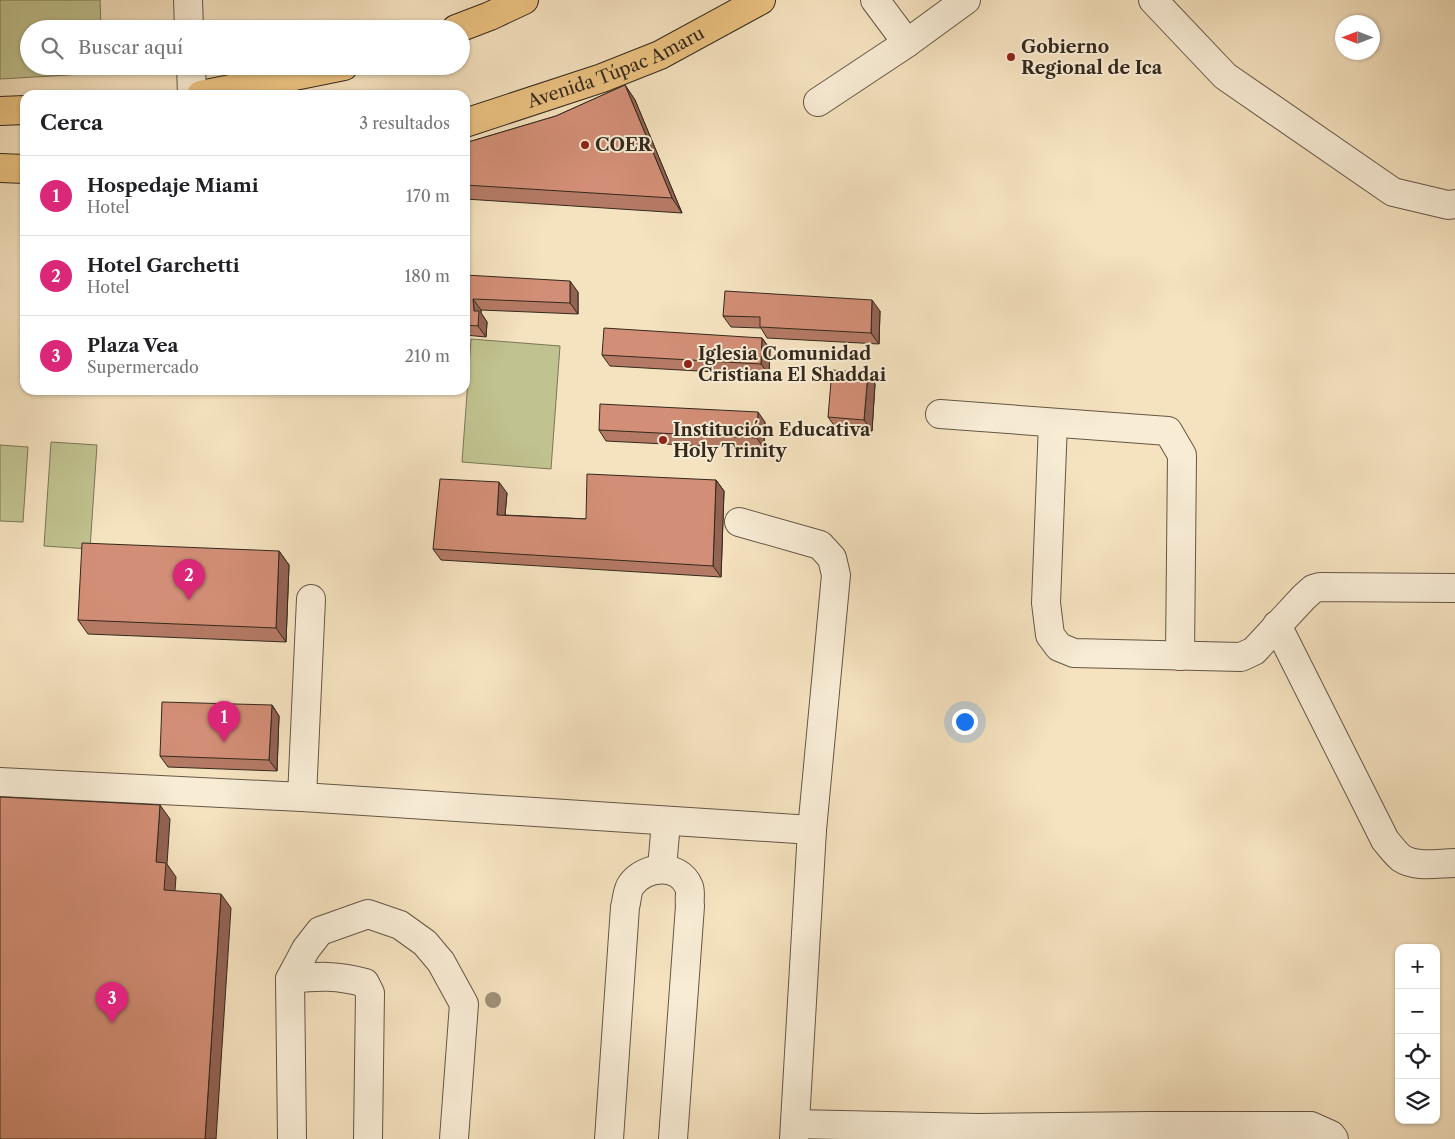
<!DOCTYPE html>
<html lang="es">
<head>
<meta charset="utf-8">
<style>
  body { margin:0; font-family:"Libre Caslon Text",serif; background:#f6f6f6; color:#202124 }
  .controls { position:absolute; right:15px; bottom:15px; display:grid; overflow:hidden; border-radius:10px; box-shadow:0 1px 4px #0004 }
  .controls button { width:45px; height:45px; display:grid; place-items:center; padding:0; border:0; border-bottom:1px solid #e0e0e0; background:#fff; color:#202124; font:25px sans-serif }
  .compass { position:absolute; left:1335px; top:15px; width:45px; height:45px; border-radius:50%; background:#fff; box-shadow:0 1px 4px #0004; rotate:270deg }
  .you { position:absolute; left:964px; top:721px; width:18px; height:18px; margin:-12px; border:4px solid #fff; border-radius:50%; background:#1a73e8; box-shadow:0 0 0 8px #1a73e833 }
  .badge { display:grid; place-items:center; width:32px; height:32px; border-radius:50%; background:#db2777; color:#fff; font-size:16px; font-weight:700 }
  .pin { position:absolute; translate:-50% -41px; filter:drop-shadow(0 1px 2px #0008) }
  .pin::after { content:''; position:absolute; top:26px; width:18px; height:15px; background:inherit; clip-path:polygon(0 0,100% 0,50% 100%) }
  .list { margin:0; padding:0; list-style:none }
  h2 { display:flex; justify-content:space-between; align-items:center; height:65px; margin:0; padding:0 20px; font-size:21px }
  h2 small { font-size:16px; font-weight:400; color:#757577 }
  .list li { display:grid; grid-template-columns:32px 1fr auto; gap:15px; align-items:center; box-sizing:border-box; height:80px; padding:0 20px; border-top:1px solid #e0e0e0 }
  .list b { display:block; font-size:19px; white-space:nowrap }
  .list p { margin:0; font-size:16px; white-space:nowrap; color:#757577 }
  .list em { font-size:16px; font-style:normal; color:#757577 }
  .icon { flex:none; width:28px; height:28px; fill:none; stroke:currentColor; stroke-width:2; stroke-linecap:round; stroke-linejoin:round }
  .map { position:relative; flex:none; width:1455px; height:1139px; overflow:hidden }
  .search { position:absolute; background:#fff; box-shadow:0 1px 4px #0004; left:20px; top:20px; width:450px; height:55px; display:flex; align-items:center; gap:12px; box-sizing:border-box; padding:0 18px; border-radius:28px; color:#757577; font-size:19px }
  .panel { position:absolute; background:#fff; box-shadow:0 1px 4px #0004; left:20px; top:90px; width:450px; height:305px; border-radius:15px }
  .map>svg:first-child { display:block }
  .green { fill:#c0c28f; stroke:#7a7656 }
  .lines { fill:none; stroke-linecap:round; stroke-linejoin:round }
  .minor-casing { stroke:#645746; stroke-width:30 }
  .major-casing { stroke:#33291d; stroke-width:30 }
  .minor { stroke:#f8ecd5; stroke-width:28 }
  .major { stroke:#eac180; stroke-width:28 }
  .tree { fill:#9e9176 }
  .wall { fill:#b57a65; stroke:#33291d }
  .shaded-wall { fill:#936353; stroke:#33291d }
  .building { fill:#d28e76; stroke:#33291d }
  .poi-dot { fill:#8f2418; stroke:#f8ecd5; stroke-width:2 }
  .labels { text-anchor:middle; stroke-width:4; stroke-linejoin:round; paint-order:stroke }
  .poi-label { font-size:18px; font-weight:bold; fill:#33291d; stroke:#f8ecd5; text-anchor:start }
  .street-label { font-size:18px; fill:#33291d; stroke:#f8ecd5 }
</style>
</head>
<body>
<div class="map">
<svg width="1455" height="1139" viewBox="0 0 1455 1139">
  <rect width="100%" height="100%" fill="#f5e2bf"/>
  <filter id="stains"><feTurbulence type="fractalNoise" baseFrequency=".004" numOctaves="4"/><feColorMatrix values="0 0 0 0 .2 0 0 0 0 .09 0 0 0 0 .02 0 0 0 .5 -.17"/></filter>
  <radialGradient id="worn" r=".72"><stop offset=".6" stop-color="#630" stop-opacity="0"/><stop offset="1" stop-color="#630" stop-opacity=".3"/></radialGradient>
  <g class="green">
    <polygon points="0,0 100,0 101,29 29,29 29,66 101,66 102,73 0,79"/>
    <polygon points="471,339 560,346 551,469 462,462"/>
    <polygon points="51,442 97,445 90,549 44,546"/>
    <polygon points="0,445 28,447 23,522 0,521"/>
  </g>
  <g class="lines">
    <g class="minor-casing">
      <g id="minor">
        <polyline points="188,0 189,29"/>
        <polyline points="875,0 907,43 966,0"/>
        <polyline points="1153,0 1225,76 1393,192 1448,205 1455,204"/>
        <polyline points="191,66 192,95"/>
        <polyline points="818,102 907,43"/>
        <polyline points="940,414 1168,431 1182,455 1180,656"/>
        <polyline points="1053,423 1046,603 1050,635 1059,647 1074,653 1241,657 1254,651 1304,597 1313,589 1320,587 1455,588"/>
        <polyline points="739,522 820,545 832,558 836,575 812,830 794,1139"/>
        <path d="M1277 625 1385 840C1390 846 1395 853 1401 858 1416 868 1438 863 1455 863"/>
        <polyline points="0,782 302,797 812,830"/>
        <polyline points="302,797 311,599"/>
        <polyline points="662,868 666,822"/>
        <polyline points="290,979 306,949 320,931 368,914 400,925 425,943 441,962 464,1004 454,1139"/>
        <polyline points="795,1124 978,1128 1150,1126 1311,1126 1331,1135 1334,1139"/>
        <path d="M292 1139 290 979C318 976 338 975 365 983L370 993 368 1139"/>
        <path d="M609 1139 625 907C627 901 627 890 631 885 644 866 679 862 689 887 691 892 689 900 690 906L673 1139"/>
      </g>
    </g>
    <g class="major-casing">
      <g id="major">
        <polyline points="456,29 490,16 524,0"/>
        <polyline points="201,95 344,66"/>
        <polyline points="0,111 25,110"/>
        <path id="s1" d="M465 123 602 78 660 55 761 0"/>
        <polyline points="0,168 25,169"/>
      </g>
    </g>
    <use href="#minor" class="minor"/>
    <use href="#major" class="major"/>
  </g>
  <circle class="tree" cx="493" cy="1000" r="8"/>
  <g class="wall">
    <polygon points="625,85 635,100 682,213 465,199 465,143 556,116"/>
    <polygon points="465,275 578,292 578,314 481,310 481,313 487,322 486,337 465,335"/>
    <polygon points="880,311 879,344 767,338 761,328 731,327 723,316"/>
    <polygon points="762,338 770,349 769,375 610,366 602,355"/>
    <polygon points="868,373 875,384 872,431 836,428 828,417"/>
    <polygon points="765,422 764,449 606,441 599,430"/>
    <polygon points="716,480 724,491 721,577 441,560 433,549 507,493 505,515 586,519"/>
    <polygon points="279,551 289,565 286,642 88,634 78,620"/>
    <polygon points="272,705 279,716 277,771 168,767 160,756"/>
  </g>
  <g class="shaded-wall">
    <polygon points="625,85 635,100 682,213 672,198"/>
    <polygon points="570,281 578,292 578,314 570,303"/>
    <polygon points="473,299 481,310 481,313 487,322 486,337 478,326 474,311"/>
    <polygon points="872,300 880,311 879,344 871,333"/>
    <polygon points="762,338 770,349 769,375 761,364"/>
    <polygon points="868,373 875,384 872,431 864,420"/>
    <polygon points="758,412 765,422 764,449 757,438"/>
    <polygon points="716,480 724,491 721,577 713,566"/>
    <polygon points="499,482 507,493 504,526 497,515"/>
    <polygon points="279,551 289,565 286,642 276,628"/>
    <polygon points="272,705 279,716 277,771 269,760"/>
    <polygon points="160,805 170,819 167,864 176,877 174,904 164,890 156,862"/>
    <polygon points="221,894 231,908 216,1139 205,1139"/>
  </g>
  <g class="building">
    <polygon points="625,85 672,198 465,185 465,143 556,116"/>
    <polygon points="465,275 570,281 570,303 473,299 474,311 479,311 478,326 465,325"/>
    <polygon points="725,291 872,300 871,333 760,327 760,317 723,316"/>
    <polygon points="604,328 762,338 761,364 602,355"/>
    <polygon points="832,370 868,373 864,420 828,417"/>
    <polygon points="600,404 758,412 757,438 599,430"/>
    <polygon points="587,474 716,480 713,566 433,549 440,479 499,482 497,515 586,519"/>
    <polygon points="82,543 279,551 276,628 78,620"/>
    <polygon points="162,702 272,705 269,760 160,756"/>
    <polygon points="0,797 160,805 156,862 166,863 164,890 221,894 205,1139 0,1139"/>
  </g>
  <g class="poi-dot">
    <circle cx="1011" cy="57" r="5"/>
    <circle cx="585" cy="145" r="5"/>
    <circle cx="688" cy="364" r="5"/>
    <circle cx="663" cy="440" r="5"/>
  </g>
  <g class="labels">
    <g class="poi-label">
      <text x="1021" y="53">Gobierno<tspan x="1021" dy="21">Regional de Ica</tspan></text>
      <text x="595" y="151">COER</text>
      <text x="698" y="360">Iglesia Comunidad<tspan x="698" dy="21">Cristiana El Shaddai</tspan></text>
      <text x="673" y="436">Institución Educativa<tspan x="673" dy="21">Holy Trinity</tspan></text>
    </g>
    <g class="street-label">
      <text dy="6" stroke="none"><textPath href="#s1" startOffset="161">Avenida Túpac Amaru</textPath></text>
    </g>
  </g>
  <rect width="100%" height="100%" filter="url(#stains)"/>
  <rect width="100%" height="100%" fill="url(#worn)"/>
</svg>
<div class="controls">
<button>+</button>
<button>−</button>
<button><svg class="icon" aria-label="locate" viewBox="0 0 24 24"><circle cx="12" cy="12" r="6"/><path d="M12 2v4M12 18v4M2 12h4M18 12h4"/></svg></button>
<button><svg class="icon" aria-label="layers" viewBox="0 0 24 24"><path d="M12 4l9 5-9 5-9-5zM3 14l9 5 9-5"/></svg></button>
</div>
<svg class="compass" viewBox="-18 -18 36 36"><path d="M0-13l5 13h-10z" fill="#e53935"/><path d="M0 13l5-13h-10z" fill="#757577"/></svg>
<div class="you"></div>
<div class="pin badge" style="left:224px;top:742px">1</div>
<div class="pin badge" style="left:189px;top:600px">2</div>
<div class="pin badge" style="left:112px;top:1023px">3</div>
<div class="search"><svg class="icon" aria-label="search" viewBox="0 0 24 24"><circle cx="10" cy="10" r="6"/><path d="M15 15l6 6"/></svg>Buscar aquí</div>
<section class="panel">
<h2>Cerca<small>3 resultados</small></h2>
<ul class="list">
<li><span class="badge">1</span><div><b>Hospedaje Miami</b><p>Hotel</p></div><em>170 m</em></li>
<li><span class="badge">2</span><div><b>Hotel Garchetti</b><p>Hotel</p></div><em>180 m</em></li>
<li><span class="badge">3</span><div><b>Plaza Vea</b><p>Supermercado</p></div><em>210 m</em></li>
</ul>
</section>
</div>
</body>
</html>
